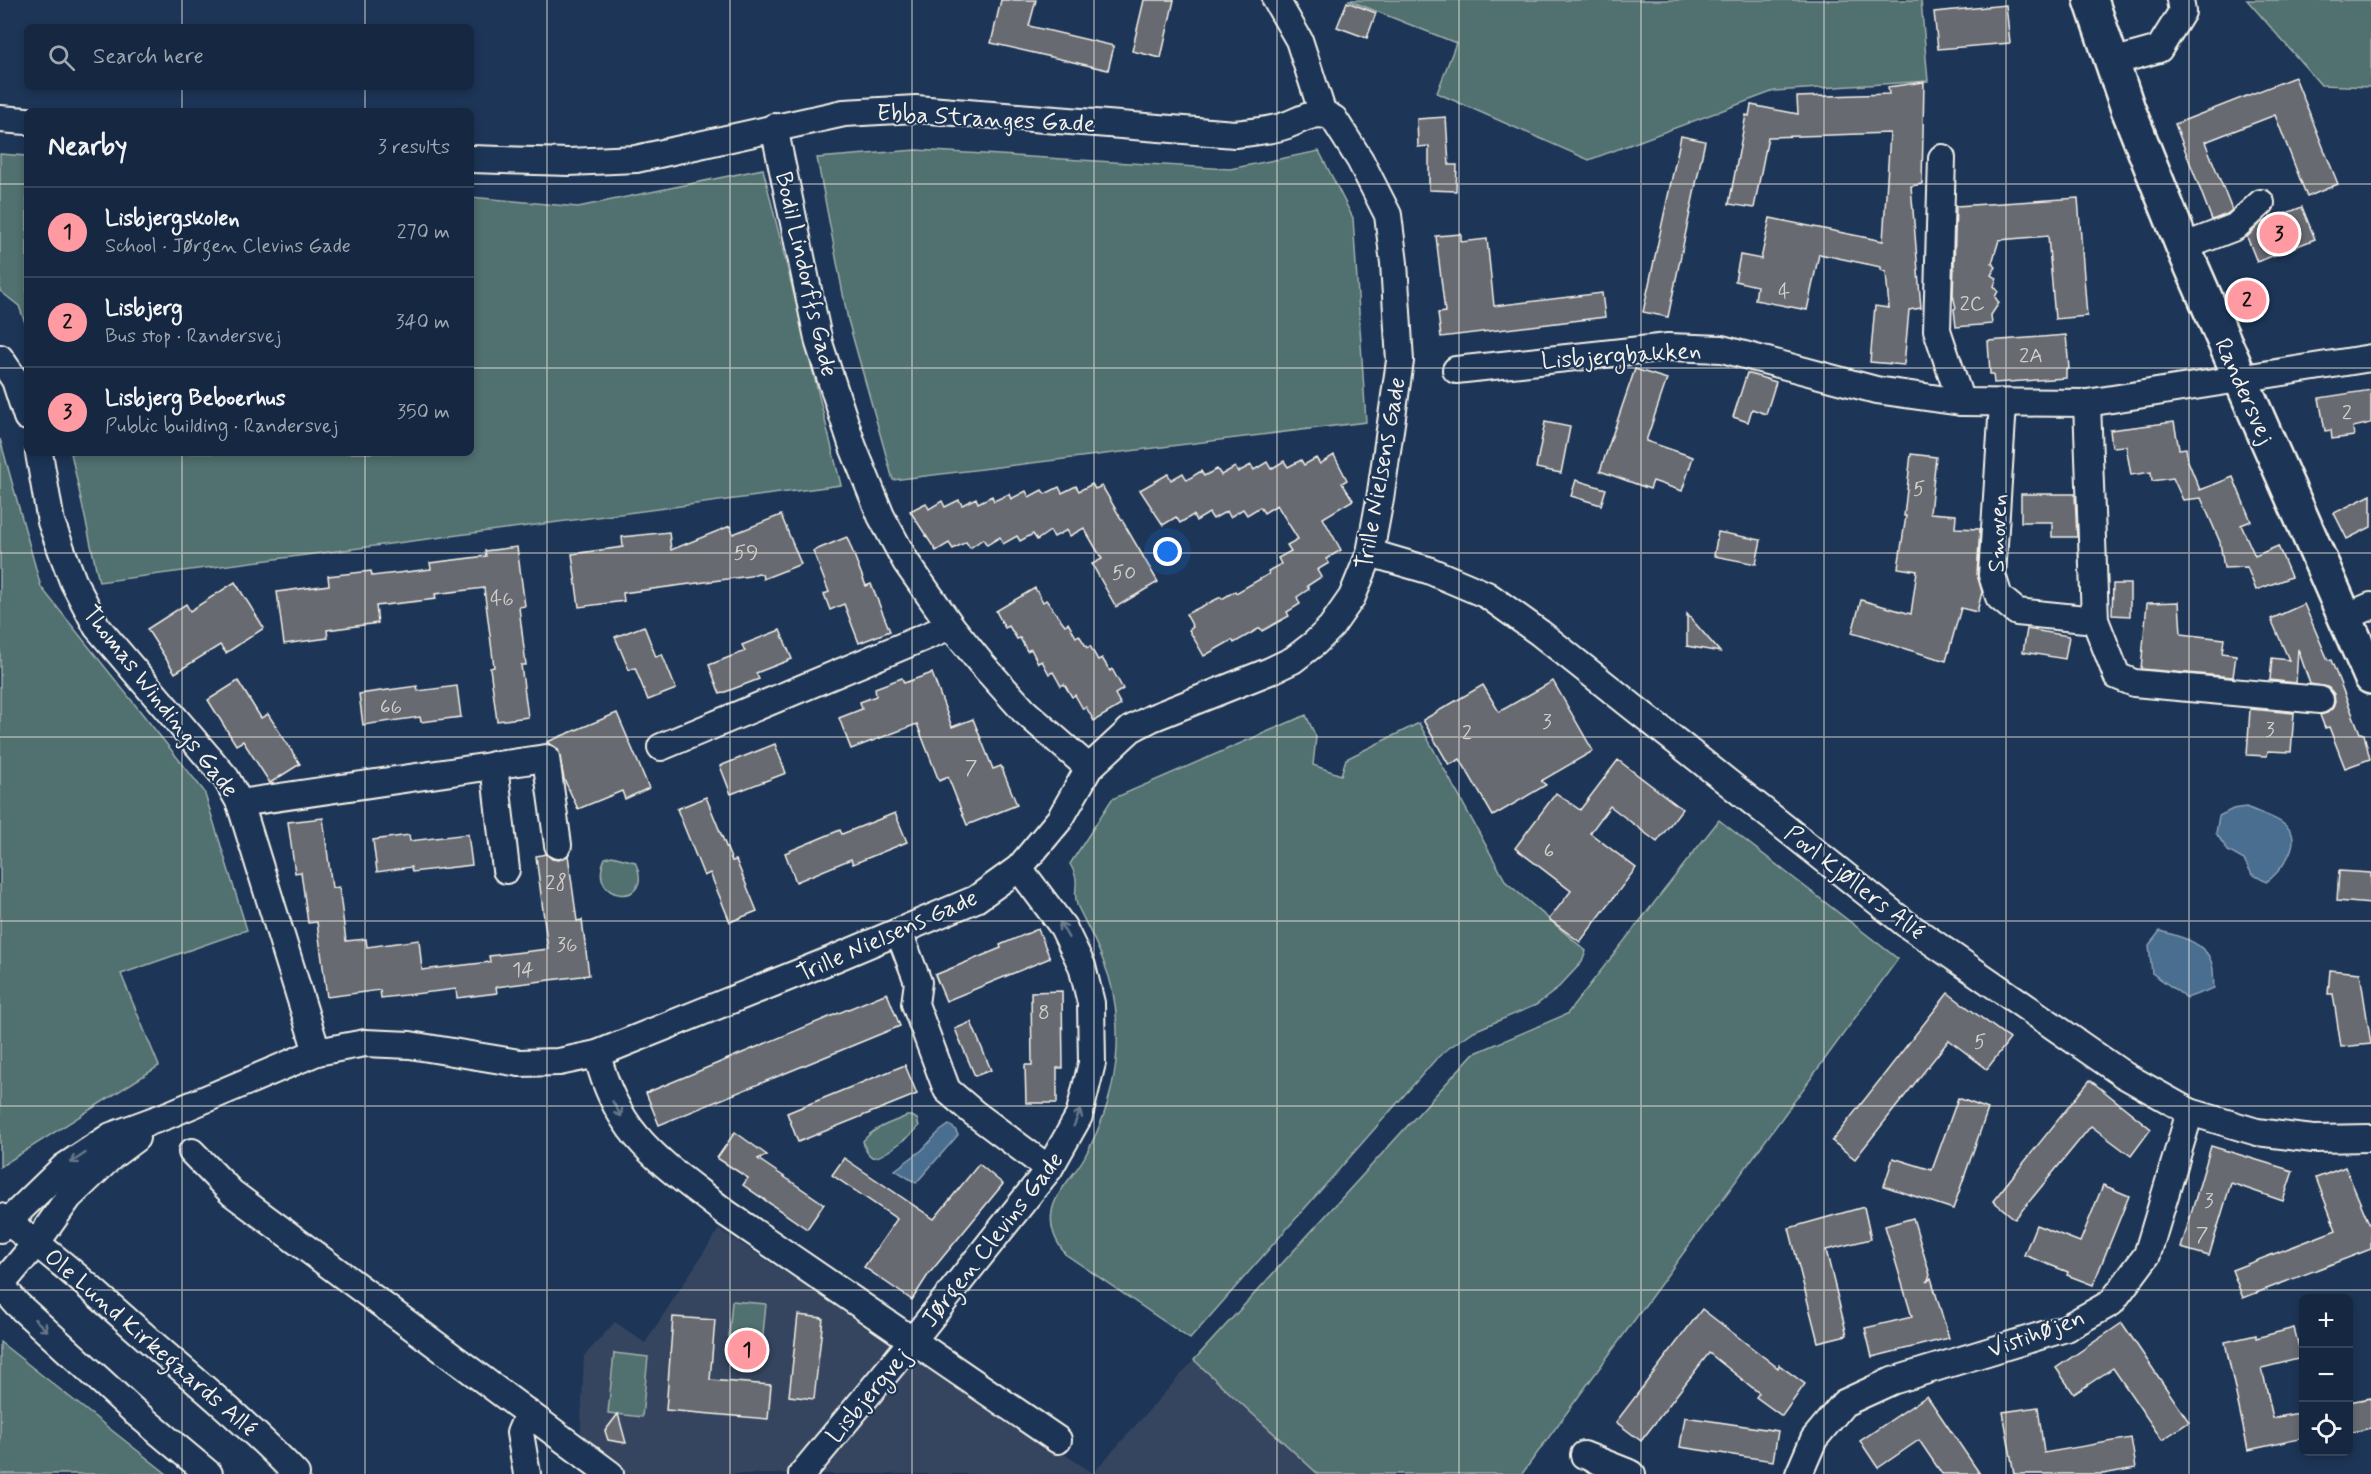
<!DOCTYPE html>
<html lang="en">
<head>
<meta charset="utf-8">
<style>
  body { margin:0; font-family:Mynerve,sans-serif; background:#23344c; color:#f1f3f6 }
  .controls { position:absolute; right:18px; bottom:18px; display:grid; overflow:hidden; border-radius:9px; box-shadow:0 3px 9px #0003 }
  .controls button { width:54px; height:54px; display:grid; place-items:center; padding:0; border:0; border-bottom:2px solid #35445a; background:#162841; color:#f1f3f6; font:30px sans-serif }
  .you { position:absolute; left:1168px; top:552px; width:21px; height:21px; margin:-15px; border:4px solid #fff; border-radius:50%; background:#1a73e8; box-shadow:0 0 0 9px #1a73e833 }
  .badge { display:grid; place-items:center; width:39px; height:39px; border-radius:50%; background:#ff9aa2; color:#111; font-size:20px; font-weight:700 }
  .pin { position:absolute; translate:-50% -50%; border:3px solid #fff; box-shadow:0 2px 6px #0006 }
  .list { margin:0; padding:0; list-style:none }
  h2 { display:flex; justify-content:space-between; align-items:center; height:78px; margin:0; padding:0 24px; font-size:26px }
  h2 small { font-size:20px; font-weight:400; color:#9ea6b1 }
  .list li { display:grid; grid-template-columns:39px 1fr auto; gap:18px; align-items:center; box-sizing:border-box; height:90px; padding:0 24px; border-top:2px solid #35445a }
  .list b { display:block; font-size:22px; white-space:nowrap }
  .list p { margin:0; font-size:20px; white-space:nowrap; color:#9ea6b1 }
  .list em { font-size:20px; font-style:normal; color:#9ea6b1 }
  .icon { flex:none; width:33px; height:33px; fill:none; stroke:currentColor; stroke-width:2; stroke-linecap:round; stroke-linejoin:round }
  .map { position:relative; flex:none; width:2371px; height:1474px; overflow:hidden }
  .search { position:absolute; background:#162841; box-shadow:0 3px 9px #0003; left:24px; top:24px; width:450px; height:66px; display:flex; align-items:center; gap:15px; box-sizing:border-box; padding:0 21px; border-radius:9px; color:#9ea6b1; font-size:22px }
  .panel { position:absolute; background:#162841; box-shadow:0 3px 9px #0003; left:24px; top:108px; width:450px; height:348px; border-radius:9px }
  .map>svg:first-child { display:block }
  .built { fill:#34455f }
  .green { fill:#517070; stroke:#a2b0ac; stroke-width:1.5 }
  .water { fill:#486e90; stroke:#8da2b3; stroke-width:1.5 }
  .building { fill:#686a72; stroke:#f4f1e8; stroke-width:1.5 }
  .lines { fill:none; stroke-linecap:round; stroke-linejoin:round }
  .minor-casing { stroke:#f4f1e8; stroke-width:30 }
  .major-casing { stroke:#f4f1e8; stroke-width:38 }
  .minor { stroke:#1d3557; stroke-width:26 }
  .major { stroke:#1d3557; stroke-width:33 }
  .oneway { stroke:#68778a }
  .grid { fill:none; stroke:#f4f1e8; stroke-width:1.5; stroke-opacity:0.55 }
  .labels { text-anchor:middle; stroke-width:4.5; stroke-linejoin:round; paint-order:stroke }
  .number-label { font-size:21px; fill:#d1cfca }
  .street-label { font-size:24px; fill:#f4f1e8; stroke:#1d3557 }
</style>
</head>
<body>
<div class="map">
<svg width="2371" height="1474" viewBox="0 0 2371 1474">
  <rect width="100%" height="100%" fill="#1d3557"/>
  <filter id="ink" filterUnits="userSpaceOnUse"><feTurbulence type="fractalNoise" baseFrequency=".0167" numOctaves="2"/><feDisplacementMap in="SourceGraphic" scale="12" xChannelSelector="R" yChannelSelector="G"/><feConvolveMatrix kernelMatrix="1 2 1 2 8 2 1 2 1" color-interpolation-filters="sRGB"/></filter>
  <g filter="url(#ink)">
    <polygon class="built" points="719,1229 1093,1473 1194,1360 1318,1474 622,1474 580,1446 584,1356 615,1322 645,1343"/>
    <g class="green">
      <polygon points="1348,0 1921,0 1928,81 1774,91 1589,160 1437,93 1456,43"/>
      <polygon points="2247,0 2371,0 2371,87 2321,85"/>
      <polygon points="916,150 1230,169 1319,151 1353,218 1366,422 893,480 848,320 817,158"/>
      <polygon points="0,154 27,156 27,328 19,306 0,291"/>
      <polygon points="763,169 841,485 99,582 71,453 471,453 471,197 578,207"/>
      <polygon points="0,439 41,587 204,791 247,930 121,974 159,1066 0,1167"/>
      <path d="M1306 715 1316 737 1313 765 1341 775 1346 759 1419 723 1506 882 1586 951 1582 962 1556 990 1536 1005 1474 1031 1449 1048 1436 1059 1190 1339 1065 1254C1056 1241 1049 1229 1052 1212 1054 1194 1075 1174 1084 1158 1103 1124 1115 1087 1117 1049 1118 1021 1115 989 1104 963 1097 943 1086 924 1077 905 1072 886 1082 885 1070 864L1112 799Z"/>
      <polygon points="1719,820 1898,959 1522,1474 1318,1474 1194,1360 1473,1054 1567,1014"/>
      <path d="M612 856 635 862C657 908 585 904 605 858Z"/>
      <path d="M907 1116H912L917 1119 919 1126C914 1133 881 1160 872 1157 867 1154 864 1146 863 1141 874 1127 891 1123 907 1116Z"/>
      <polygon points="732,1301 766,1304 760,1364 727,1361"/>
      <polygon points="0,1342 167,1474 0,1474"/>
      <polygon points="614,1353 648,1357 642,1417 608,1413"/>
    </g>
    <g class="water">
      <path d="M2246 807C2259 813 2280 818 2289 829 2302 844 2279 874 2266 882L2252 874 2244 860 2228 851 2216 833 2219 816 2233 809Z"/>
      <path d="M2160 931C2178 936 2207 942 2212 964 2214 971 2213 980 2214 988L2187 998 2152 973 2149 945Z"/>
      <polygon points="949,1125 955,1129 958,1135 916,1183 895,1170 922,1150 939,1132"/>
    </g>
    <g class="building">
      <polygon points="1001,0 1036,0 1029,26 1114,46 1108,70 991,43"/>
      <polygon points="1144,0 1174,0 1161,58 1132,51"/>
      <polygon points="1347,2 1376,13 1367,38 1337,27"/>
      <polygon points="2006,5 2010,43 1938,49 1934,12"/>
      <polygon points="2295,77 2338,184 2307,197 2275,115 2205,142 2232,210 2227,214 2212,220 2175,124"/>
      <polygon points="1924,82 1922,184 1911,186 1921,308 1909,310 1904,365 1870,362 1875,306 1889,308 1886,272 1881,270 1881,267 1819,254 1807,310 1755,300 1757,286 1735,281 1740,255 1761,259 1770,218 1883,241 1890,133 1768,137 1754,208 1729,204 1746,115 1749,116 1751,105 1798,114 1797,97 1889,94 1888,87"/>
      <polygon points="1446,117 1449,165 1457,165 1456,191 1429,190 1429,146 1418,147 1417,119"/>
      <polygon points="1681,136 1705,141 1668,317 1643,312"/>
      <polygon points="2078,198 2087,316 2055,319 2048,236 1999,240 1992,263 1996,267 1991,275 1997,278 1994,286 1998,291 1995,297 1999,303 1991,315 1992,324 1956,327 1954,309 1956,308 1953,295 1956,206"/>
      <polygon points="2302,207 2315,239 2257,262 2247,237 2261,223"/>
      <polygon points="1461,234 1461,242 1487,239 1494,306 1602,293 1605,317 1441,337 1438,313 1445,312 1436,236"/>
      <polygon points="2066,335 2069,369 2066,369 2066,378 1994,383 1993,374 1990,374 1988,341"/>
      <polygon points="1635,369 1667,379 1646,441 1693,457 1682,491 1653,481 1650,489 1600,471"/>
      <polygon points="1747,373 1776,382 1766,414 1752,409 1748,422 1733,417"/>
      <polygon points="2371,390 2371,423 2353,427 2354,436 2332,439 2331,430 2325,431 2319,398"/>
      <polygon points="1545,422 1570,427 1561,473 1536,468"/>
      <polygon points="2174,422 2179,449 2186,448 2188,461 2200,490 2233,477 2251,521 2241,525 2255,556 2278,546 2291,577 2256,590 2247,567 2224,568 2220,542 2201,498 2183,500 2173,478 2152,481 2151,472 2131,475 2126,446 2112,447 2110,430"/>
      <polygon points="1911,454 1936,457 1930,513 1956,515 1955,528 1980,529 1977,574 1982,592 1977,612 1961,608 1946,661 1852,633 1861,600 1911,614 1917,571 1898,568 1906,516 1904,516"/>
      <polygon points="1334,455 1347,480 1342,483 1353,500 1323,518 1341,550 1326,559 1329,563 1317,570 1321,577 1307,586 1309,589 1297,597 1300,604 1287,612 1289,616 1262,631 1260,628 1234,643 1232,640 1204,656 1189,630 1193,627 1186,614 1221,597 1222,599 1235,591 1236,593 1269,574 1268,571 1281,564 1278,558 1291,551 1287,545 1298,539 1277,505 1264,513 1260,507 1247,515 1243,509 1230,517 1227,511 1213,519 1209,513 1196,521 1193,515 1180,523 1176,517 1163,525 1140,490 1168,474 1171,480 1183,473 1187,480 1201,471 1204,476 1217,469 1221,475 1235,467 1238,472 1251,465 1254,470 1267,462 1271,469 1284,461 1288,467 1301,460 1304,465 1316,458 1320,464"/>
      <polygon points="1576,480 1606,489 1601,505 1571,496"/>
      <polygon points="1092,484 1095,489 1102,486 1158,582 1116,607 1092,564 1102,559 1084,528 1070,536 1067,530 1054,537 1050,531 1037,540 1033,534 1020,541 1017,536 1003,544 1000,537 987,545 983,539 970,548 966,542 953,549 949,543 936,551 910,511 926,503 929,509 942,501 945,507 959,500 962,505 976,498 978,503 992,496 994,501 1009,494 1011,499 1026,491 1029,497 1042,490 1045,494 1059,487 1062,493 1076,486 1079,491"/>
      <polygon points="2021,494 2075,494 2077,537 2052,537 2052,522 2021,522"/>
      <polygon points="2371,495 2371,527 2347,539 2334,513"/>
      <polygon points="781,515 801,564 763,579 762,574 758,573 750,576 623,593 624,601 579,607 572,554 623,547 622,537 669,532 671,550 730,526 733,534"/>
      <polygon points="1718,532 1761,540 1756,564 1714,556"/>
      <polygon points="847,537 866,586 871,584 890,631 859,643 844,604 830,610 824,594 829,592 813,551"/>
      <polygon points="517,547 525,606 519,607 526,665 521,665 528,717 497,721 490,668 494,667 484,588 435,594 436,599 376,606 378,623 327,630 328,638 284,644 277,592 329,585 328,576 371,571 372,576 431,569 430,563 486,556 485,551"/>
      <polygon points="235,582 264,628 226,653 220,645 175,673 147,629 186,604 190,611"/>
      <polygon points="2113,584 2130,584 2130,616 2112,615"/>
      <polygon points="1035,588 1043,602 1046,600 1065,625 1068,623 1076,637 1079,635 1087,648 1090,646 1098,660 1102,658 1110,671 1112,669 1123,689 1115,694 1121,705 1094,721 1086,707 1083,709 1075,695 1072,697 1064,684 1061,686 1053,672 1049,674 1042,661 1038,663 1031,649 1027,651 1020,638 1017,639 1009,626 1005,628 996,611"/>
      <polygon points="2179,602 2181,634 2224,639 2222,653 2236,655 2233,677 2141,669 2147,603"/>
      <polygon points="2304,604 2328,660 2331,660 2360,733 2364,734 2370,759 2345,768 2329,727 2325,728 2320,715 2327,713 2333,708 2335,702 2334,694 2328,687 2310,684 2298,649 2296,683 2270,680 2272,658 2289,660 2271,619"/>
      <polygon points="1687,614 1720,652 1687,646"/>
      <polygon points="644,626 656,657 662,654 676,689 648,700 635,668 629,670 615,637"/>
      <polygon points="2027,629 2069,636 2065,659 2023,652"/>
      <polygon points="780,630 792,659 756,673 759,679 720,694 709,665 745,651 742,645"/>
      <polygon points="932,673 952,727 973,719 993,769 1001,766 1017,805 967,825 948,777 939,781 917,724 851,749 839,718 862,709 860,702 876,696 875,688 902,678 904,683"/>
      <polygon points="238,681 261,718 268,714 300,764 270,783 243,741 236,745 208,700"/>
      <polygon points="1553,681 1593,751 1541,781 1546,785 1493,816 1460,759 1449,765 1423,720 1483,685 1499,712"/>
      <polygon points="417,686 418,691 457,686 461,717 421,722 420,717 363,725 359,694"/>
      <polygon points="2250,709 2294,713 2291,752 2268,751 2267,756 2247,755"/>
      <polygon points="617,713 649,788 625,799 622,791 578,809 564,779 558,749 547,742"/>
      <polygon points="775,744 786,773 731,794 720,766"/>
      <polygon points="1618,760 1682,809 1657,842 1610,806 1590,833 1636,868 1580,942 1549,919 1571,891 1515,848 1556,793 1580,810"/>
      <polygon points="706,797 732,861 736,860 757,911 730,922 710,873 704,876 677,809"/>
      <polygon points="895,813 907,842 853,864 851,859 796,882 785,853 840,830 842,834"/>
      <polygon points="323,818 332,888 339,887 346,941 366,939 367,947 419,940 422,970 490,962 489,956 548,949 536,856 546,854 552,859 559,860 568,855 577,921 582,920 589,975 496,987 497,993 457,998 456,989 381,998 380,990 327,997 317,922 308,923 301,872 295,873 288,822"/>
      <polygon points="468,834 472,865 412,872 411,867 377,872 373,840 409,835 410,841"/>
      <polygon points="2339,871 2371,873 2371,904 2337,901"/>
      <polygon points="1038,929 1050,958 946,1001 935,975 1001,948 1000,945"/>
      <polygon points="2330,970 2360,973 2371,1044 2341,1047 2333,994 2328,994"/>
      <polygon points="1062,991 1063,1068 1057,1068 1057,1103 1026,1103 1025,1065 1032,1065 1031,992"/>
      <polygon points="887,993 900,1026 659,1125 646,1093"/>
      <polygon points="1948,993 2010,1039 1987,1069 1949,1040 1855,1159 1832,1141"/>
      <polygon points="971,1022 991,1070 975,1076 955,1029"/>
      <polygon points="905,1065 917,1094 798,1142 787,1113"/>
      <polygon points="2090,1080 2151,1129 2131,1156 2091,1126 2015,1219 1993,1201"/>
      <polygon points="1958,1098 1988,1109 1953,1209 1884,1186 1893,1158 1932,1170"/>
      <polygon points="735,1132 767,1155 758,1159 824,1204 807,1229 743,1185 748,1178 717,1158"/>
      <polygon points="2211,1146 2293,1171 2283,1201 2231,1183 2209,1256 2181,1248"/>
      <polygon points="844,1158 934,1219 979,1164 1003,1184 928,1275 912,1300 864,1267 897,1219 832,1175"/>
      <polygon points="2345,1167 2371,1228 2371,1249 2243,1298 2232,1270 2336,1230 2316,1178"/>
      <polygon points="2103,1185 2129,1196 2093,1285 2067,1275 2068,1272 2024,1255 2036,1225 2080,1242"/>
      <polygon points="1864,1207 1871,1239 1826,1250 1847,1335 1818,1342 1789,1228"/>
      <polygon points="1913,1218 1930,1275 1927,1282 1931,1278 1949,1338 1872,1357 1865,1328 1912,1317 1885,1226"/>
      <polygon points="1702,1309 1778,1368 1779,1365 1805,1384 1782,1416 1756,1397 1759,1393 1709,1353 1641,1441 1616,1422"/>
      <polygon points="798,1315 823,1318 814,1399 789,1396"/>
      <polygon points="673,1317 715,1320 710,1380 771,1385 768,1419 666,1410"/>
      <polygon points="2122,1323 2189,1422 2162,1440 2113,1368 2074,1394 2056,1368"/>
      <polygon points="2294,1328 2302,1358 2262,1368 2273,1418 2304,1412 2304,1438 2248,1450 2225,1342 2256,1335 2256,1338"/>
      <polygon points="1927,1396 1980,1474 1942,1474 1919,1440 1878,1468 1860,1441"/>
      <polygon points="2371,1398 2371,1428 2349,1433 2349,1402"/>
      <polygon points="2038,1407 2044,1453 2131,1438 2136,1468 2103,1474 2014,1474 2003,1412"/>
      <polygon points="618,1414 626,1443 608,1440 605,1431"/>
      <polygon points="1685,1417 1778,1431 1773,1461 1680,1447"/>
    </g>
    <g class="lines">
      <g class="minor-casing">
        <g id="minor">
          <polyline points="1276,0 1299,40 1323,114"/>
          <polyline points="2112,62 2159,49 2182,12 2180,0"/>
          <polyline points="0,119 27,121"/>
          <polyline points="774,127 819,343 853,447 881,516 906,562 951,626 980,662 1024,711 1089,768"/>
          <polyline points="1942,158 1937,330 1961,402"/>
          <polyline points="2183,247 2235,227 2261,203"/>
          <polyline points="0,358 15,380 27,417"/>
          <polyline points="1456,370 1668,347 1722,349 1876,390 1961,402 2087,403 2371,358"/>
          <polyline points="2087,403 2095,620 2117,676 2134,683 2320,700"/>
          <polyline points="2003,404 1992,575 1999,597 2017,612 2095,620"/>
          <polyline points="39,453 51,522 73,581 97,627 226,778 240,803 317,1052"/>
          <polyline points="1370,553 1428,570 1487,595 1540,633 1906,924 2124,1075 2190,1112 2257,1132 2313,1139 2371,1138"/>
          <polyline points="2344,618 2371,606"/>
          <polyline points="661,747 951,626"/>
          <polyline points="494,765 506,870"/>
          <polyline points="240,803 546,758 558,845"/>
          <polyline points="899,932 918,982 915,1004 947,1090 974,1113 1049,1169"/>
          <path d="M597 1054C618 1139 662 1162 726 1213L1058 1440"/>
          <polyline points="192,1152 232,1193 610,1474"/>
          <path d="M0 1217C55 1254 102 1299 151 1342 200 1385 251 1427 296 1474"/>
          <path d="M0 1229 64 1167 111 1136 168 1115 317 1052 365 1043 410 1045 519 1063 559 1062 597 1054 831 960 976 899 1019 868 1060 819 1089 768 1131 729 1152 718 1270 671 1293 660 1315 643 1331 627 1352 597 1370 553 1380 499 1400 361 1394 263 1388 215 1360 160 1334 119C1318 107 1300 121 1284 126 1269 131 1251 132 1235 134L916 109 844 113 636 159 569 162 471 159"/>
          <polyline points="0,1284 17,1304 136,1413 209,1474"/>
          <polyline points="0,1286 37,1242 69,1197 112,1156 136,1138"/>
          <polyline points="1584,1455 1632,1474"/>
          <polyline points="527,1474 520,1433 528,1414"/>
          <polyline points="802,1474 913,1340 1049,1169 1079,1116 1092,1063 1091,1003 1082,966 1063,927 1019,868"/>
          <polyline points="1799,1474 1814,1439 1844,1403 1892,1381 2066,1328 2111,1303 2147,1255 2190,1112"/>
        </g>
      </g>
      <g class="major-casing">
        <polyline id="major" points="2091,0 2128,109 2183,247 2371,677"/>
      </g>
      <use href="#minor" class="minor"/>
      <use href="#major" class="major"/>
    </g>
    <defs><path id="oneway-shaft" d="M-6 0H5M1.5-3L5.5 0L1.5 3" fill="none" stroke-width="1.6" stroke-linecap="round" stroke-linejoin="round" transform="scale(1.5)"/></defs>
    <g class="oneway">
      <use href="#oneway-shaft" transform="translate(1064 930) rotate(-120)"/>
      <use href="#oneway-shaft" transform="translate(617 1109) rotate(60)"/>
      <use href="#oneway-shaft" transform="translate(1077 1118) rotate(-68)"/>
      <use href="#oneway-shaft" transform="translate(78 1158) rotate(146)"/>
      <use href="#oneway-shaft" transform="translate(41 1325) rotate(42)"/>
    </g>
  </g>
  <path class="grid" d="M182 0V27M365 0V27M547 0V1474M730 0V1474M912 0V1474M1094 0V1474M1277 0V1474M1459 0V1474M1641 0V1474M1824 0V1474M2006 0V1474M2189 0V1474M182 87V111M365 87V111M0 184H27M471 184H2371M0 368H27M471 368H2371M182 453V1474M365 453V1474M0 553H2371M0 737H2371M0 921H2371M0 1106H2371M0 1290H2371"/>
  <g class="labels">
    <g class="number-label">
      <text x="1784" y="298">4</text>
      <text x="1972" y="310">2C</text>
      <text x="2031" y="362">2A</text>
      <text x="2347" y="419">2</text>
      <text x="1919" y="495">5</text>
      <text x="746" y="559">59</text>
      <text x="1124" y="579">50</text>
      <text x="502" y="605">46</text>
      <text x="391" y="713">66</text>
      <text x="1547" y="728">3</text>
      <text x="2270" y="736">3</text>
      <text x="1467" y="739">2</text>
      <text x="971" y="774">7</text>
      <text x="1549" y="857">6</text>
      <text x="556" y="889">28</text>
      <text x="567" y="951">36</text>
      <text x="523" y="976">14</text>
      <text x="1044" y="1019">8</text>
      <text x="1980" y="1048">5</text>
      <text x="2209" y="1207">3</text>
      <text x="2202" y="1241">7</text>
    </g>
    <g class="street-label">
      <text transform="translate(986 118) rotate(3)" y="8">Ebba Stranges Gade</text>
      <text transform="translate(807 274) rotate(77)" y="8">Bodil Lindorffs Gade</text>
      <text transform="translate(1621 355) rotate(-4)" y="8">Lisbjergbakken</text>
      <text transform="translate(2245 391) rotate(66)" y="8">Randersvej</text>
      <text transform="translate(1380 473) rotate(-80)" y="8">Trille Nielsens Gade</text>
      <text transform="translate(1997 533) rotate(-88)" y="8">Smoven</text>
      <text transform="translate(161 701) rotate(52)" y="8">Thomas Windings Gade</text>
      <text transform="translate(1855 882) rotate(38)" y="8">Povl Kjøllers Allé</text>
      <text transform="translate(887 935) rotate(-24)" y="8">Trille Nielsens Gade</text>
      <text transform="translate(992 1239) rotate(-52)" y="8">Jørgen Clevins Gade</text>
      <text transform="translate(2036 1333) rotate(-20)" y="8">Vistihøjen</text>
      <text transform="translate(151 1342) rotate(41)" y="8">Ole Lund Kirkegaards Allé</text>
      <text transform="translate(868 1395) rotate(-50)" y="8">Lisbjergvej</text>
    </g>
  </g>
</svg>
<div class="controls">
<button>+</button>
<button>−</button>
<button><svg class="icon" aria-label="locate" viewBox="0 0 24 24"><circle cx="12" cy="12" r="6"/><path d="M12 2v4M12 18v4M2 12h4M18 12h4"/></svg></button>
</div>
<div class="you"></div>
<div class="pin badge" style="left:747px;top:1350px">1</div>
<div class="pin badge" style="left:2247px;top:300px">2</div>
<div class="pin badge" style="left:2279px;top:234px">3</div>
<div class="search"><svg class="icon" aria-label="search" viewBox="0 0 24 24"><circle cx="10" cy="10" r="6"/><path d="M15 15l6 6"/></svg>Search here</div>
<section class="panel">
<h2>Nearby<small>3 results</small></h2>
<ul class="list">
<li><span class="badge">1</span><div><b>Lisbjergskolen</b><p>School · Jørgen Clevins Gade</p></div><em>270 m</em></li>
<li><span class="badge">2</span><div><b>Lisbjerg</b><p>Bus stop · Randersvej</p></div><em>340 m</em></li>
<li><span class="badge">3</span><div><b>Lisbjerg Beboerhus</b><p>Public building · Randersvej</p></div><em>350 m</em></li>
</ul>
</section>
</div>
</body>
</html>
